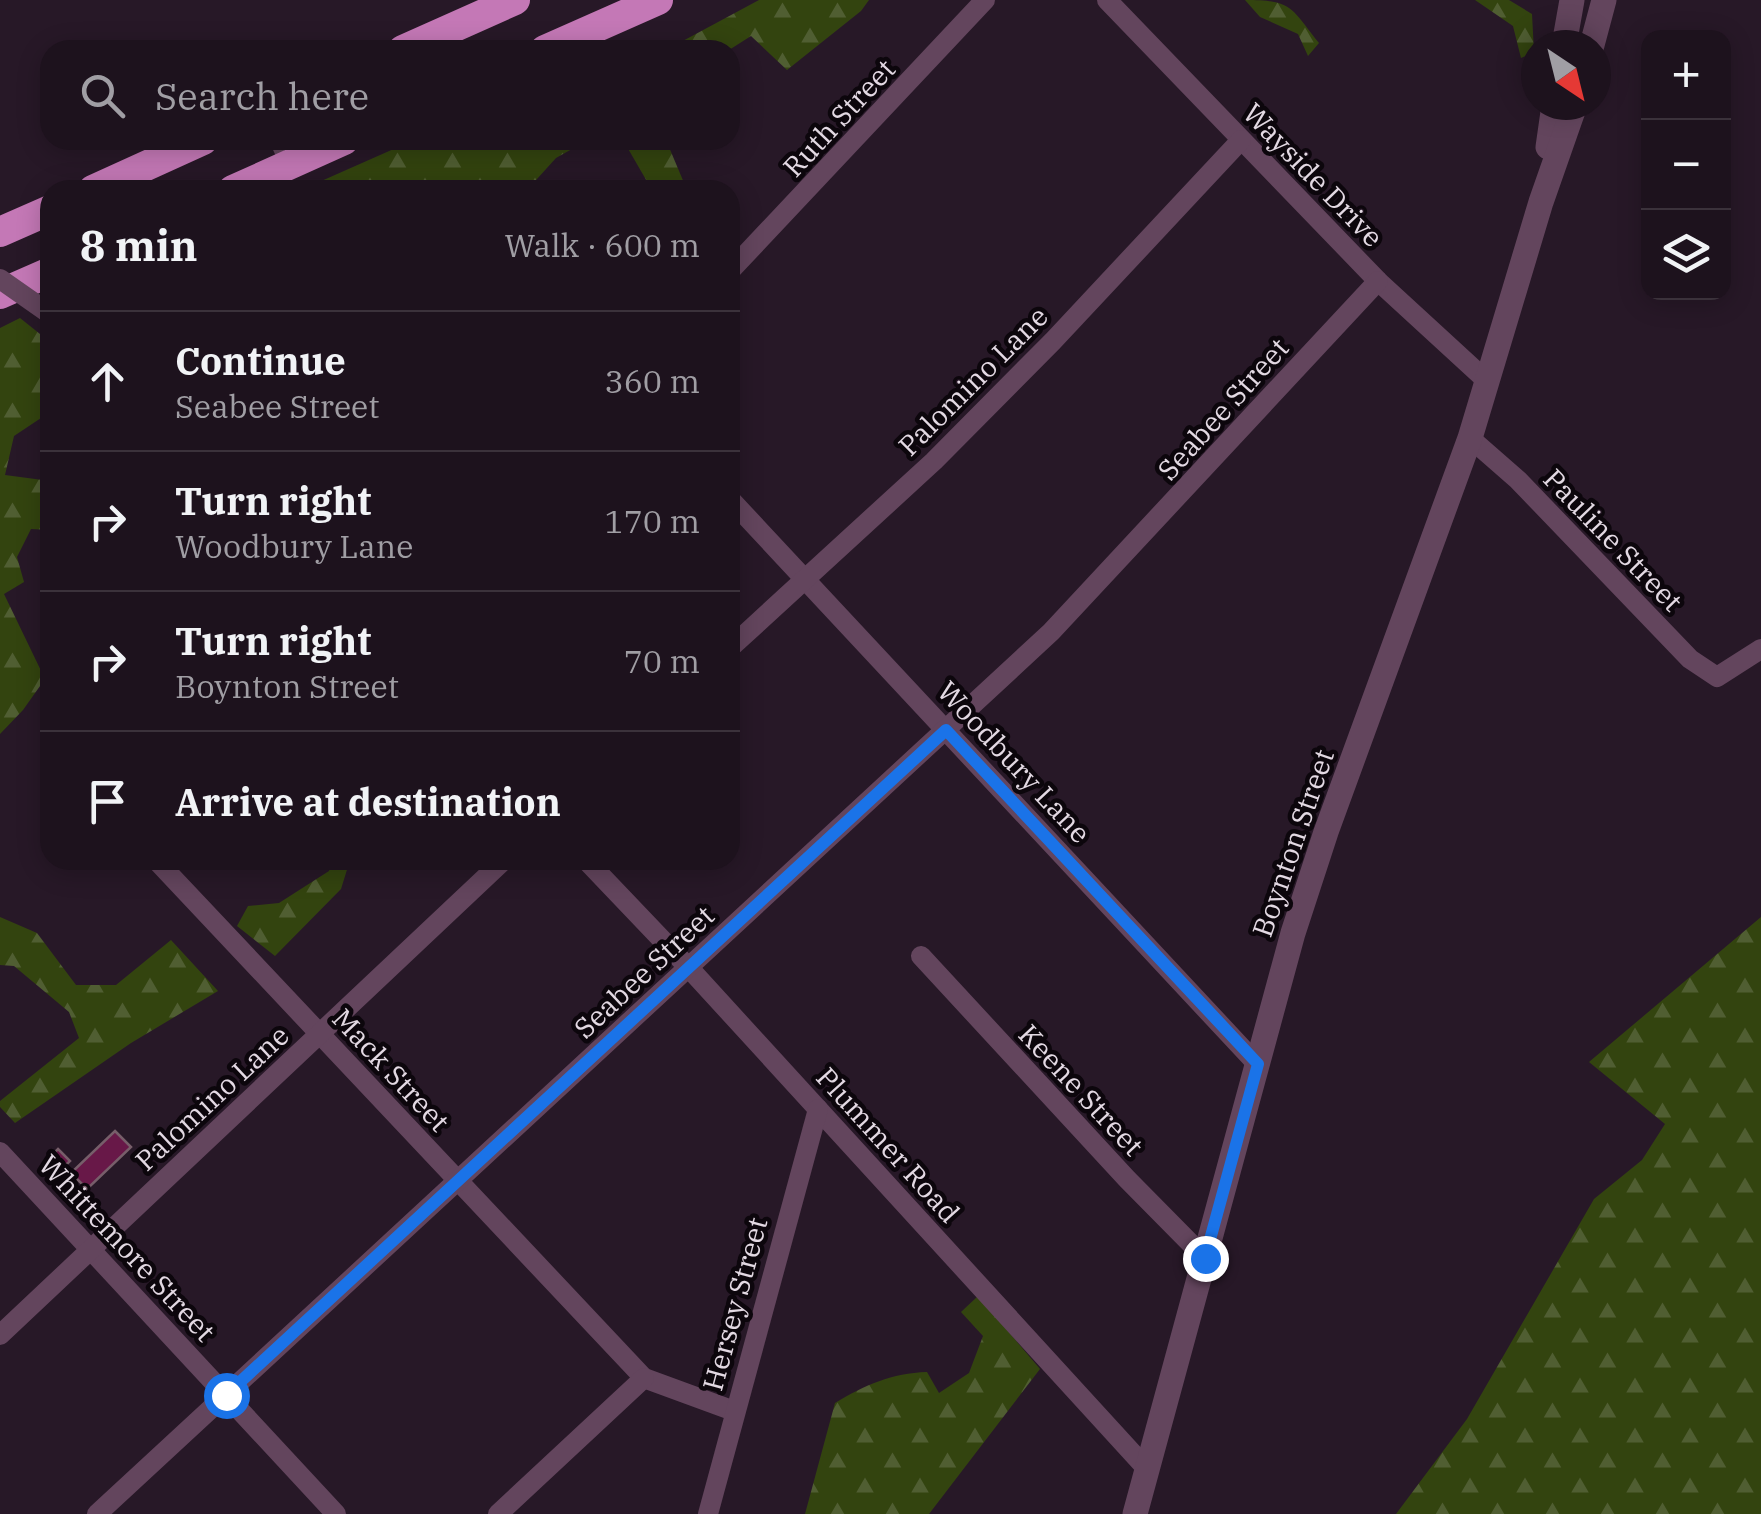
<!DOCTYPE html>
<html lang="en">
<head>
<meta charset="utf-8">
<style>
  body { margin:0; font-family:"IBM Plex Serif",serif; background:#251b26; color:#f1f3f6 }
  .controls { position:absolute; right:30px; top:30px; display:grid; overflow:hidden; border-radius:20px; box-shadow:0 5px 25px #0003 }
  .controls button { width:90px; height:90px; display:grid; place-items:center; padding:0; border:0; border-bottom:2px solid #3b323b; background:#1d121d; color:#f1f3f6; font:50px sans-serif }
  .compass { position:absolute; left:1521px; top:30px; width:90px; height:90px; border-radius:50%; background:#1d121d; box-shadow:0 5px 25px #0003; rotate:145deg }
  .stop { position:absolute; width:30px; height:30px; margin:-22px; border:8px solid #1a73e8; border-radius:50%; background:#fff }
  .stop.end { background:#1a73e8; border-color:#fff; box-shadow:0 2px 10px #0008 }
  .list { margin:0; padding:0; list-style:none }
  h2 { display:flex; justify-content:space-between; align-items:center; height:130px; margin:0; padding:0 40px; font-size:42px }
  h2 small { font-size:32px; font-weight:400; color:#a09ea4 }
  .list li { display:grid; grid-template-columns:65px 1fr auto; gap:30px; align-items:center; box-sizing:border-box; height:140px; padding:0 40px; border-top:2px solid #3b323b }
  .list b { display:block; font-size:38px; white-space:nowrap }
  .list p { margin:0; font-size:32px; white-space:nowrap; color:#a09ea4 }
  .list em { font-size:32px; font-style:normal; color:#a09ea4 }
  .icon { flex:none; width:55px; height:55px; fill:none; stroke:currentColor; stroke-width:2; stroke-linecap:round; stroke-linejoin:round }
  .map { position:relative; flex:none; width:1761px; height:1514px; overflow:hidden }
  .search { position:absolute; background:#1d121d; box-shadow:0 5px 25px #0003; left:40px; top:40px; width:700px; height:110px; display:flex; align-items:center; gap:25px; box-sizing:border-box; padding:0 35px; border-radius:30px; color:#a09ea4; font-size:38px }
  .panel { position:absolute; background:#1d121d; box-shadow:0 5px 25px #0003; left:40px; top:180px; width:700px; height:690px; border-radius:30px }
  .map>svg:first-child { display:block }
  .forest { fill:url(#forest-firs) }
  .building { fill:#681848; stroke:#775e6a; stroke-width:2.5 }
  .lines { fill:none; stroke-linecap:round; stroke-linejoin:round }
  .service { stroke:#63455d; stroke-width:10 }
  .minor { stroke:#63455d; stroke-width:20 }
  .tertiary { stroke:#63455d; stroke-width:25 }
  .motorway { stroke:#c478b6; stroke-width:30 }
  .minor-bridge { stroke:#63455d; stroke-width:20 }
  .route { stroke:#1a73e8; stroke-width:12 }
  .labels { text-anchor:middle; stroke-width:9; stroke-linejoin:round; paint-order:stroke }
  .street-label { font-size:28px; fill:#e3d9e3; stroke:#0c060c }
</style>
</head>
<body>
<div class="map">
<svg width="1761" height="1514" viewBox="0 0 1761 1514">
  <defs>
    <pattern id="forest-firs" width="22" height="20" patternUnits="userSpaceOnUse" patternTransform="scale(2.5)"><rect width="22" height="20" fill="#33440f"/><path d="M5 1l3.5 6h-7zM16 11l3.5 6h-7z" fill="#505e32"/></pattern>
  </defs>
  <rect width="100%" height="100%" fill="#271827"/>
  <g class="forest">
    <polygon points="759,0 869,0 861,11 787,70 751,36 729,50 666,50"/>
    <path d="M1245 0C1293 0 1290 7 1319 43L1308 56 1298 34 1260 17Z"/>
    <polygon points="1475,0 1509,0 1532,14 1534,52 1521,58 1513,26"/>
    <polygon points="414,140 588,140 556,158 527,190 301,190"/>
    <polygon points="623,140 666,140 687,190 652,190"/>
    <polygon points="20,318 50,342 50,412 14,436 5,475 50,481 50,530 31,529 17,557 24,582 4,594 45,679 23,710 0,734 0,328"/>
    <polygon points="332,860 350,860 341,889 275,956 237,926 248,906 279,903 329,871"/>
    <polygon points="0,917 37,933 76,985 116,985 171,940 218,991 131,1043 15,1123 0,1107 0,1101 79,1038 69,1012 14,966 0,965"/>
    <polygon points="1761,917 1761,1514 1396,1514 1467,1419 1594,1199 1642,1160 1665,1124 1589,1062"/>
    <path d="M978 1296 1040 1369 929 1514H805L835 1403C865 1385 892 1373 927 1372L939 1393 969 1373 983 1336 961 1312Z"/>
  </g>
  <g class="building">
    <polygon points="115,1131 131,1147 87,1189 71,1173"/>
    <polygon points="58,1149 70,1161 62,1169 50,1157"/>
  </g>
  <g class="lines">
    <polyline class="service" points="274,140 284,162"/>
    <g class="minor">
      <polyline points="1107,0 1378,281 1488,382"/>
      <polyline points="730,271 985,0"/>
      <polyline points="1470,438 1518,480 1690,659 1717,677 1761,649"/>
      <polyline points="730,499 1257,1064"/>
      <polyline points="730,648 934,461 1053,341 1241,140"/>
      <polyline points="156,860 644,1378 734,1411"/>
      <polyline points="586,860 689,968 1147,1469"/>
      <polyline points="921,956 1127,1179 1205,1258"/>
      <polyline points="0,1152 336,1514"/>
      <polyline points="0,1335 504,860"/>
      <polyline points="97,1514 1051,632 1378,281"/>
      <polyline points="498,1514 644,1378"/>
      <polyline points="708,1514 818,1109"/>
    </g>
    <g class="tertiary">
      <polyline points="1564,45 1572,0"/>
      <polyline points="1592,45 1604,0"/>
      <polyline points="1548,147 1554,105"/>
      <polyline points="1135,1514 1293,933 1326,832 1470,438 1541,202 1575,105"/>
    </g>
    <g class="motorway">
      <polyline points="403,50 515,0"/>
      <polyline points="545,50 658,0"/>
      <polyline points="93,190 203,140"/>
      <polyline points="233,190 344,140"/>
      <polyline points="0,232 50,210"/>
      <polyline points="0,294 50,272"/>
    </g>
    <polyline class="minor-bridge" points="0,279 50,314"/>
  </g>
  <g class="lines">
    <polyline class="route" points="226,1395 946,730 1258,1064 1205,1258"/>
  </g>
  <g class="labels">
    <g class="street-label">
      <text transform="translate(839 118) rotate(-47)" y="10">Ruth Street</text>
      <text transform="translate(1313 175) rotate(46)" y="10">Wayside Drive</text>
      <text transform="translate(973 381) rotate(-45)" y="10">Palomino Lane</text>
      <text transform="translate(1223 409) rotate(-48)" y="10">Seabee Street</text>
      <text transform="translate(1613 540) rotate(46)" y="10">Pauline Street</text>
      <text transform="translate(1014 762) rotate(47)" y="10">Woodbury Lane</text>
      <text transform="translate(1293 843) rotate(-71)" y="10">Boynton Street</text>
      <text transform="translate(644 972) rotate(-43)" y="10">Seabee Street</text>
      <text transform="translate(391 1070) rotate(47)" y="10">Mack Street</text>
      <text transform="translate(1081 1090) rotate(47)" y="10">Keene Street</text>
      <text transform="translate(212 1098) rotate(-43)" y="10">Palomino Lane</text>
      <text transform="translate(888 1145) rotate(48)" y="10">Plummer Road</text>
      <text transform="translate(127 1248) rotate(47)" y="10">Whittemore Street</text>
      <text transform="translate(735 1304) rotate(-75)" y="10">Hersey Street</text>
    </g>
  </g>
</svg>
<div class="controls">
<button>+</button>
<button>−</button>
<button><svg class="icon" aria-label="layers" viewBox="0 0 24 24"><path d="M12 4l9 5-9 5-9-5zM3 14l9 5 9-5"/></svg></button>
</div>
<svg class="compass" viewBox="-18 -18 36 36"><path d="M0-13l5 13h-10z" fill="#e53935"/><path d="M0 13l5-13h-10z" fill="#a09ea4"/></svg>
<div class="stop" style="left:226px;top:1395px"></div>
<div class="stop end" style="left:1205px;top:1258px"></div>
<div class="search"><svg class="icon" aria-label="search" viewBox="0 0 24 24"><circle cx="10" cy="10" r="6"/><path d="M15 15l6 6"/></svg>Search here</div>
<section class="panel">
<h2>8 min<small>Walk · 600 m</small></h2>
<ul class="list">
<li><svg class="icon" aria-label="ahead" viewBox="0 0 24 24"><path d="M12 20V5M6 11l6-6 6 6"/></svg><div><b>Continue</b><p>Seabee Street</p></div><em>360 m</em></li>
<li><svg class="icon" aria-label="right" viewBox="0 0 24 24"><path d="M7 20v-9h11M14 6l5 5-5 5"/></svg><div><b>Turn right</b><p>Woodbury Lane</p></div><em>170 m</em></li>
<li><svg class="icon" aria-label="right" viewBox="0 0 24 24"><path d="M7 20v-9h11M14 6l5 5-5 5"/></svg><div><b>Turn right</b><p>Boynton Street</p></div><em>70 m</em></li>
<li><svg class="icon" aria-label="arrive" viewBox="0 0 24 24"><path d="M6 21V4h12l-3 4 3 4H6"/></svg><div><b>Arrive at destination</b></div></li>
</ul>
</section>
</div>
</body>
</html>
